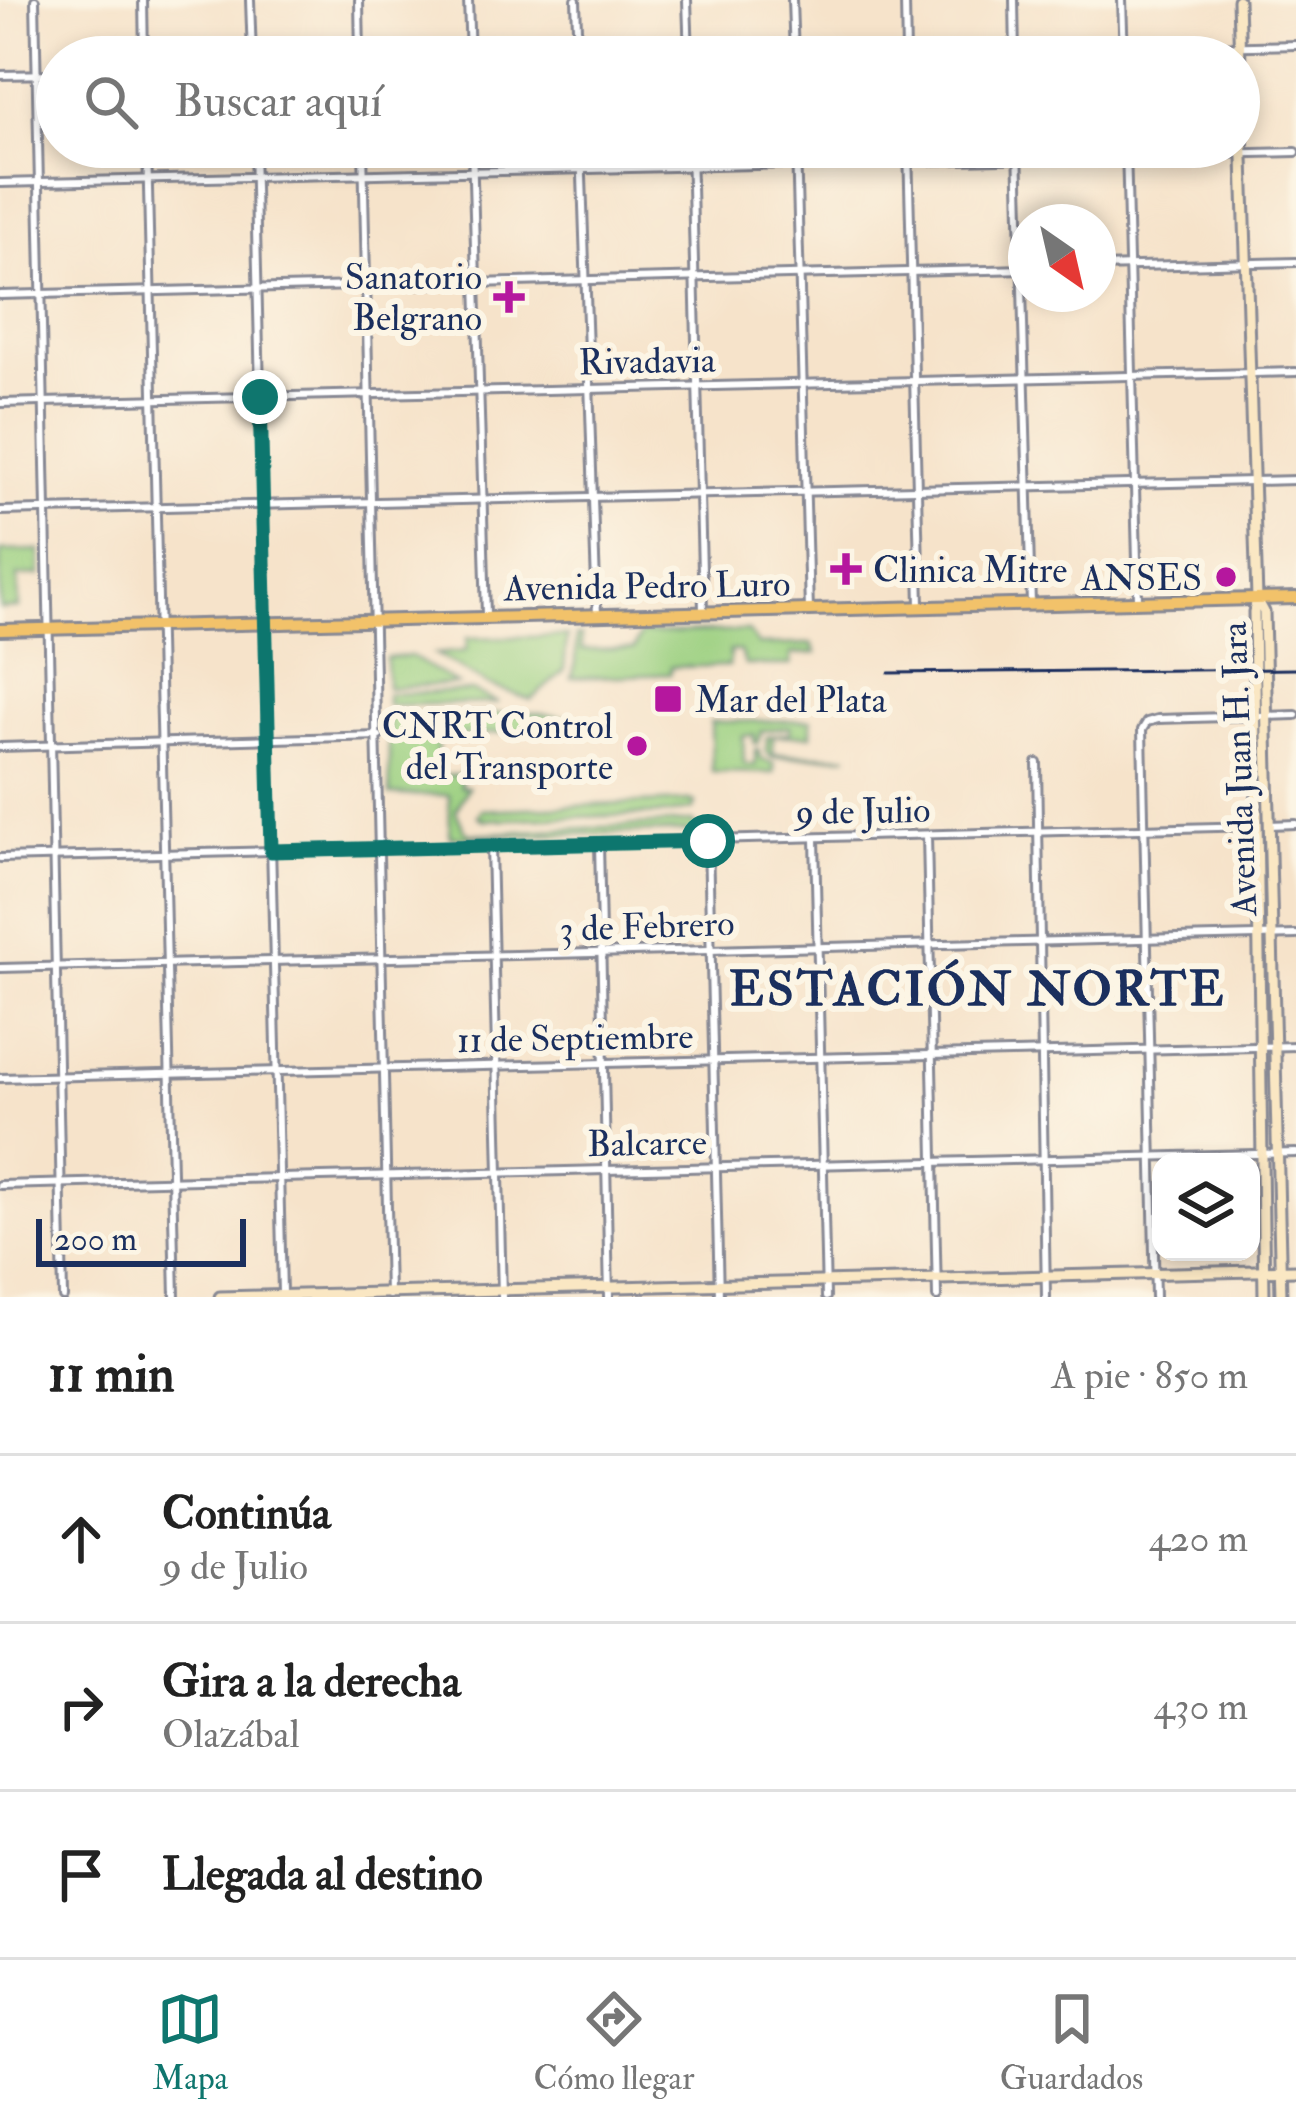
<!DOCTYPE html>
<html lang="es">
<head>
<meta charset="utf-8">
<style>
  body { margin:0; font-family:"IM FELL Double Pica",serif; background:#f6f6f6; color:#222 }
  .controls { position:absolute; right:36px; bottom:36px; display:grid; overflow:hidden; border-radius:24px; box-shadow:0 6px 18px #0003 }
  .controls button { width:108px; height:108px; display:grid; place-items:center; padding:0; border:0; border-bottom:3px solid #e0e0e0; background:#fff; color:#222; font:60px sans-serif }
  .compass { position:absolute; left:1008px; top:204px; width:108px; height:108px; border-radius:50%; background:#fff; box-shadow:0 6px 18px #0003; rotate:146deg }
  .scale { position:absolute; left:36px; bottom:30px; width:210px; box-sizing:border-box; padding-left:12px; border:6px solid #1b2f5e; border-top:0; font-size:33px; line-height:42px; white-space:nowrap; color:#1b2f5e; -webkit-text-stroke:9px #fcf5e5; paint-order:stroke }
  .stop { position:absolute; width:36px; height:36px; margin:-27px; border:9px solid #0f766e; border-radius:50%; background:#fff }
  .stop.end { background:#0f766e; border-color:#fff; box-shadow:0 3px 12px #0008 }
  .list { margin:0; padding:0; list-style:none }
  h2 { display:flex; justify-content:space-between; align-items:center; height:156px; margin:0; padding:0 48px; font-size:51px }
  h2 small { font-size:39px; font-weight:400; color:#767676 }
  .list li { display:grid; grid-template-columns:78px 1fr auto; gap:36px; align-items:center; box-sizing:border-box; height:168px; padding:0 48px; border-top:3px solid #e0e0e0 }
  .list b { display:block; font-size:45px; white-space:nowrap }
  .list p { margin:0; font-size:39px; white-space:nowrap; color:#767676 }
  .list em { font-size:39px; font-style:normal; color:#767676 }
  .icon { flex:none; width:66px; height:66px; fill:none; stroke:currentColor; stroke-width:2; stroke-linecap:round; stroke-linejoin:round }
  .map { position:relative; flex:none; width:1296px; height:1297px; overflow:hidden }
  .search { position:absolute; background:#fff; box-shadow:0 6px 18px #0003; left:36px; right:36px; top:36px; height:132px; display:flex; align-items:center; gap:30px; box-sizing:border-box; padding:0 42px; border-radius:66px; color:#767676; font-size:45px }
  .sheet { height:660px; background:#fff }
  nav { display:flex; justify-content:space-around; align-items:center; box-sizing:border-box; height:168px; border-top:3px solid #e0e0e0; background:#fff; font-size:33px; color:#767676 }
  nav a { display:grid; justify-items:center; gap:6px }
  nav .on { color:#0f766e }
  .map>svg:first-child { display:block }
  .green { fill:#9cd081; stroke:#5c8070; stroke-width:3 }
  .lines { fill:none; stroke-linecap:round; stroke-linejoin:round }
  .street-casing { stroke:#888994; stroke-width:12 }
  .secondary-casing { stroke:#888994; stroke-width:15 }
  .primary-casing { stroke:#888994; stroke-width:16 }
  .street { stroke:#fff; stroke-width:6 }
  .secondary { stroke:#fae7c3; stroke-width:9 }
  .primary { stroke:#f2c26a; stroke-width:10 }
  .rail { stroke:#1b2f5e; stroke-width:3 }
  .route { stroke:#0f766e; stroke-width:15 }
  .poi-dot { fill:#b5179e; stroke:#fcf5e5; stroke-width:4.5 }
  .labels { text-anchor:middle; stroke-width:12; stroke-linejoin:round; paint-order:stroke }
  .poi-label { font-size:36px; fill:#1b2f5e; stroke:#fcf5e5; text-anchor:end }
  .street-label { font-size:36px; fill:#1b2f5e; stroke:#fcf5e5 }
  .district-label { font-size:48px; font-weight:bold; letter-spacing:3px; fill:#1b2f5e; stroke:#fcf5e5 }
</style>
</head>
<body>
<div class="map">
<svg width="1296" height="1297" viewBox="0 0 1296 1297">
  <rect width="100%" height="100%" fill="#fcf5e5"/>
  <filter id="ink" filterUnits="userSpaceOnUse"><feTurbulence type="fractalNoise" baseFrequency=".00833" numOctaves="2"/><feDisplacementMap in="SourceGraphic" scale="24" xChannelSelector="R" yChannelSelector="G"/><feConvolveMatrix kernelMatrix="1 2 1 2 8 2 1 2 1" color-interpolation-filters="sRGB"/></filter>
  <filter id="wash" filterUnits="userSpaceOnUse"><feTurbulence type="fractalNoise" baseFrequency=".004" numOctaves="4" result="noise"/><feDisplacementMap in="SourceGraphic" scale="48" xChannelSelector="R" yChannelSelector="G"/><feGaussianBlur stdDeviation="2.7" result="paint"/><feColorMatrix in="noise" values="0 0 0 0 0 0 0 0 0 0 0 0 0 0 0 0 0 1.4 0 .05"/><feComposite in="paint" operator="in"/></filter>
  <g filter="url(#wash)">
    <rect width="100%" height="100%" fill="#f6e3ca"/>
    <g class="green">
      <polygon points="40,550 40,575 18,576 19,608 0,609 0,551"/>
      <polygon points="748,631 758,645 812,644 816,653 791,654 791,665 745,665 740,651 730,651 729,666 671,667 670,674 571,678 576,663 576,636 581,636 582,650 634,649 640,634"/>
      <polygon points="567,636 564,671 531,700 488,685 436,654 466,651 467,638"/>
      <polygon points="411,656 457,684 387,688 386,658"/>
      <polygon points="472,691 498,703 387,705 387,694"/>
      <polygon points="533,713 575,718 576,727 437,737 438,776 461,775 461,787 468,787 456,811 464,830 472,834 692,822 701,831 450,837 449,795 390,795 388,716"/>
      <polygon points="811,720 811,735 773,736 773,754 848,756 771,757 766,751 767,737 790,733 790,727 762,731 758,743 754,743 754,735 743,736 744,764 755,765 755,750 758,750 761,759 774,764 774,773 712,772 711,722"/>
      <polygon points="690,801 695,803 693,809 669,814 483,820 478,816 482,810"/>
    </g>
  </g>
  <g filter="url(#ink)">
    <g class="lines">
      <g class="street-casing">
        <g id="street">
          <polyline points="35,0 63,1297"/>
          <polyline points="143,0 144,57"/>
          <polyline points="250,0 252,57"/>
          <polyline points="359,0 360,57"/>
          <polyline points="468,0 470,57"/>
          <polyline points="576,0 578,57"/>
          <polyline points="687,0 689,57"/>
          <polyline points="792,0 794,57"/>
          <polyline points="905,0 906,56"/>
          <polyline points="1014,0 1015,57"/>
          <polyline points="1122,0 1124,57"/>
          <polyline points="774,57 1296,45"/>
          <polyline points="0,75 57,74"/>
          <polyline points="147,147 175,1297"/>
          <polyline points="254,147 282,1293"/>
          <polyline points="363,147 389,1295"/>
          <polyline points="472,147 486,615"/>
          <polyline points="581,147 597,616"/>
          <polyline points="691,147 703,611"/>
          <polyline points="796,147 809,611"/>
          <polyline points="908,147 920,605"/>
          <polyline points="1018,147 1031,605"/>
          <polyline points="1126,147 1138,599"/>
          <polyline points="0,183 1296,152"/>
          <polyline points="1098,267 1296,262"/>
          <polyline points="0,295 1026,269"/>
          <polyline points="0,403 1296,372"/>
          <polyline points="0,511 1296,480"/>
          <polyline points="0,747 379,736"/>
          <polyline points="1037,763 1046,1297"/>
          <polyline points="1269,825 1296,824"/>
          <polyline points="927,835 937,1297"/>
          <polyline points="815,839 826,1297"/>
          <polyline points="708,841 719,1297"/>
          <polyline points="599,843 609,1297"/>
          <polyline points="491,846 502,1297"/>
          <polyline points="0,858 1256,826"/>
          <polyline points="0,968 1296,935"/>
          <polyline points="0,1078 1296,1046"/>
          <polyline points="0,1185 1296,1153"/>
          <polyline points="1155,1297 1142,730 1147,722 1158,719 1296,715"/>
        </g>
      </g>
      <g class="secondary-casing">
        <g id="secondary">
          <polyline points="1238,0 1257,599 1254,612 1264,1297"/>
          <polyline points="1257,599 1264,612 1281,1297"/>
          <polyline points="220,1297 1296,1270"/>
        </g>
      </g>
      <g class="primary-casing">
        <polyline id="primary" points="0,630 1296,598"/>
      </g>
      <use href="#street" class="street"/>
      <use href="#secondary" class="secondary"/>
      <use href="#primary" class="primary"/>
      <polyline class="rail" points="889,673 1296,669"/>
    </g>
  </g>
  <g class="lines" filter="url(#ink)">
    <polyline class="route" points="260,397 271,851 708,841"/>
  </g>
  <g class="poi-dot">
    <path d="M503 279h12v12h12v12h-12v12h-12v-12h-12v-12h12z"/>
    <path d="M840 551h12v12h12v12h-12v12h-12v-12h-12v-12h12z"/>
    <circle cx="1226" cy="577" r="12"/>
    <rect x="653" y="684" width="30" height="30" rx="6"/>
    <circle cx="637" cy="746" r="12"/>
  </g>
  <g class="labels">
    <g class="poi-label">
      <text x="482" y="289">Sanatorio<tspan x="482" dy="41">Belgrano</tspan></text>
      <text x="873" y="582" text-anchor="start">Clinica Mitre</text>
      <text x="1202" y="590">ANSES</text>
      <text x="695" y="712" text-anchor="start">Mar del Plata</text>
      <text x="613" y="738">CNRT Control<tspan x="613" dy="41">del Transporte</tspan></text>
    </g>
    <g class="street-label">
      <text transform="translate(647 360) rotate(-1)" y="13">Rivadavia</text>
      <text transform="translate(647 585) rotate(-1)" y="13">Avenida Pedro Luro</text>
      <text transform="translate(1238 769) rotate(-92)" y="13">Avenida Juan H. Jara</text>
      <text transform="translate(863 810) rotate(-1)" y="13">9 de Julio</text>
      <text transform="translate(647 925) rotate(-2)" y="13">3 de Febrero</text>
      <text transform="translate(575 1037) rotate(-1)" y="13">11 de Septiembre</text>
      <text transform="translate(647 1142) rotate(-1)" y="13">Balcarce</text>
    </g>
    <g class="district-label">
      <text x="978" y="1005">ESTACIÓN NORTE</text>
    </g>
  </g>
</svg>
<div class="controls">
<button><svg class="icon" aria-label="layers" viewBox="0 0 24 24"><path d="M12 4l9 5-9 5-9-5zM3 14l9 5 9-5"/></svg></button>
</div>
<svg class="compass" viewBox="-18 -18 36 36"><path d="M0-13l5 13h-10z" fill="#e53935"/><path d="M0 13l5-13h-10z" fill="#767676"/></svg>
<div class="scale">200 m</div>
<div class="stop" style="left:708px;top:841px"></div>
<div class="stop end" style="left:260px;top:397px"></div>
<div class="search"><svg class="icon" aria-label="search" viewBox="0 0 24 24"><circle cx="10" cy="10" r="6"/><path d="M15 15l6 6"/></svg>Buscar aquí</div>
</div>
<section class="sheet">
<h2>11 min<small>A pie · 850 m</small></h2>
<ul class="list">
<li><svg class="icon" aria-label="ahead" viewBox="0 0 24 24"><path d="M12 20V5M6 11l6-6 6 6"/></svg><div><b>Continúa</b><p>9 de Julio</p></div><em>420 m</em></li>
<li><svg class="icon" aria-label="right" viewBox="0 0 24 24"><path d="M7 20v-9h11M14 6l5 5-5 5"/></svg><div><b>Gira a la derecha</b><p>Olazábal</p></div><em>430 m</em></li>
<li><svg class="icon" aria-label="arrive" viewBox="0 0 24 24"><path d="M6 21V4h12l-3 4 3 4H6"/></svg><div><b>Llegada al destino</b></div></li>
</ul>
</section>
<nav>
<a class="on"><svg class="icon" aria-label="map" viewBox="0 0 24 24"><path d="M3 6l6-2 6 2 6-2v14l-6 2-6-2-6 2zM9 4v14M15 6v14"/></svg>Mapa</a>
<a><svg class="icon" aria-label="directions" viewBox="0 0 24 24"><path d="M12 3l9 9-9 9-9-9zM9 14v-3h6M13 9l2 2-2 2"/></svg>Cómo llegar</a>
<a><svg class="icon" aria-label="saved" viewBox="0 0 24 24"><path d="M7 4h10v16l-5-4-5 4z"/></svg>Guardados</a>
</nav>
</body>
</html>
